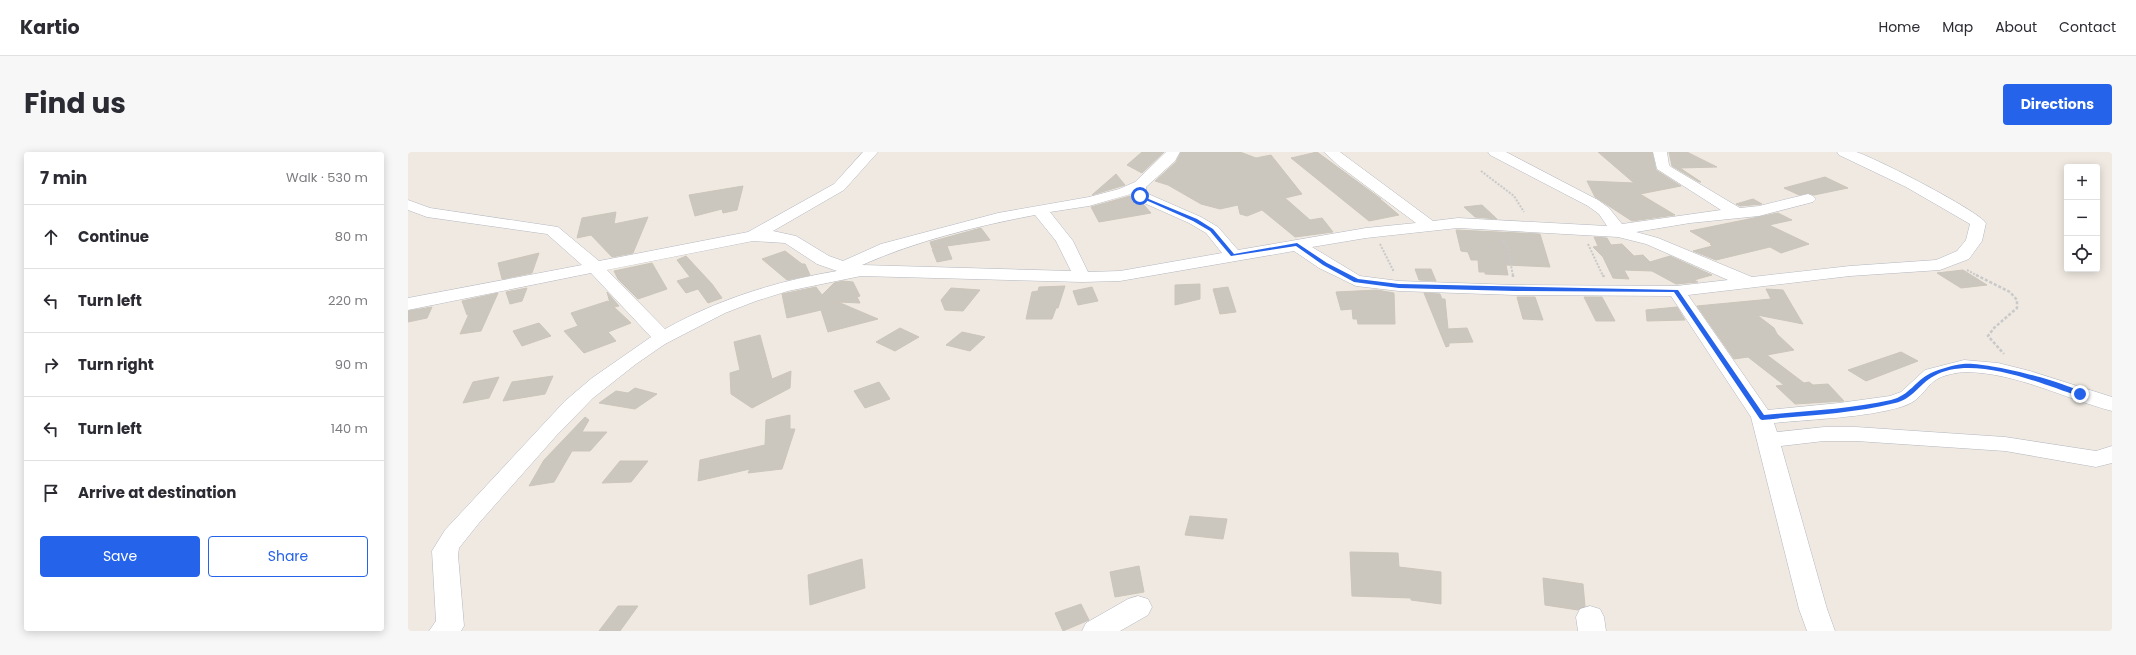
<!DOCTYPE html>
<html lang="en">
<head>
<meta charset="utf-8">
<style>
  body { margin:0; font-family:Poppins,sans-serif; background:#f7f7f7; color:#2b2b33 }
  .controls { position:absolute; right:12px; top:12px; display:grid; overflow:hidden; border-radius:4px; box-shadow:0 2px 10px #0003 }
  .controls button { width:36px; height:36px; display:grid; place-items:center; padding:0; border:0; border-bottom:1px solid #e1e1e2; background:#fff; color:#2b2b33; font:20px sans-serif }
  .stop { position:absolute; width:12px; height:12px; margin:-9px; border:3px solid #2563eb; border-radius:50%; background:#fff }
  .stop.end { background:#2563eb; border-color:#fff; box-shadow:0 1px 4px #0008 }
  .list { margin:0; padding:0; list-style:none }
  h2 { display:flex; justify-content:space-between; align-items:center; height:52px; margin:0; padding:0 16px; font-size:17px }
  h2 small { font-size:13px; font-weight:400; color:#7c7c81 }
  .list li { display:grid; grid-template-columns:26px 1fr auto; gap:12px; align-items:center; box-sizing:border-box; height:64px; padding:0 16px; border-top:1px solid #e1e1e2 }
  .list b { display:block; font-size:15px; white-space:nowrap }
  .list em { font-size:13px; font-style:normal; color:#7c7c81 }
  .actions { display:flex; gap:8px; padding:12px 16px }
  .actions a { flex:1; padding:9px 0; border:1px solid #2563eb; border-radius:4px; text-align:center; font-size:14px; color:#2563eb }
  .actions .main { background:#2563eb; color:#fff }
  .icon { flex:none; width:22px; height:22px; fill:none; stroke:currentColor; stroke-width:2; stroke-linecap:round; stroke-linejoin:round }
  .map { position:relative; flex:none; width:1704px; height:479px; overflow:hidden; border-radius:4px }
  header { display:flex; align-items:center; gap:24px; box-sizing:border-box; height:56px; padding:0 20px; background:#fff; border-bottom:1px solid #e1e1e2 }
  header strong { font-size:19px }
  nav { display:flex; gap:22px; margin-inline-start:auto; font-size:14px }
  .intro { display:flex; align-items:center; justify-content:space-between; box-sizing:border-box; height:96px; padding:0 24px }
  h1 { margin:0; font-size:28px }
  .button { padding:10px 18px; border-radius:4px; background:#2563eb; color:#fff; font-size:14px; font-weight:700 }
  main { display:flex; gap:24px; padding:0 24px }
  aside { flex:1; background:#fff; border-radius:4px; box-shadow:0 2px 10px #0003 }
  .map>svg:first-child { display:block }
  .building { fill:#cbc7bf; stroke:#cbc5ba }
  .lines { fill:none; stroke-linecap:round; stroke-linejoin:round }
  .street-casing { stroke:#b4b7c1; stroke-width:1 }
  .path-far1 { stroke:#c9c9c9; stroke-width:2; stroke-dasharray:2 1.5; stroke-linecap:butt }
  .path { stroke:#c9c9c9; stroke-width:2.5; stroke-dasharray:3 2; stroke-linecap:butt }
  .street { fill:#fff; fill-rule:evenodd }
  .route { fill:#2563eb }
</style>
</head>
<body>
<header>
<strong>Kartio</strong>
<nav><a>Home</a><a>Map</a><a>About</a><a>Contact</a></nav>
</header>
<div class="intro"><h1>Find us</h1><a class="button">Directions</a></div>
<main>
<aside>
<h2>7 min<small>Walk · 530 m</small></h2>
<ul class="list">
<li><svg class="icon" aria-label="ahead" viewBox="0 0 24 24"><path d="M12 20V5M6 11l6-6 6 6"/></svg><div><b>Continue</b></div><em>80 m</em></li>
<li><svg class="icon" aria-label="left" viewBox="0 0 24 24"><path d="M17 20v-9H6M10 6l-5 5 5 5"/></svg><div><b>Turn left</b></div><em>220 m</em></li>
<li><svg class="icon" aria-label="right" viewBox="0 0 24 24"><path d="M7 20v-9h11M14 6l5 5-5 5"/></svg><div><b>Turn right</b></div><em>90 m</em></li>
<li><svg class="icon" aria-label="left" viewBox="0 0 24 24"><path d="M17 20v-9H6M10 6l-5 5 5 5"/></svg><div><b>Turn left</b></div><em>140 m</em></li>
<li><svg class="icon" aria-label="arrive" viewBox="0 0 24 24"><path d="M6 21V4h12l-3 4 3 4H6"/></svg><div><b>Arrive at destination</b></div></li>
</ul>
<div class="actions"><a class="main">Save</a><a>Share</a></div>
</aside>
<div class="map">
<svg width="1704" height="479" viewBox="0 0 1704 479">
  <rect width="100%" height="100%" fill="#efe9e1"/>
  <g class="building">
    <polygon points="734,0 756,0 734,21 719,13"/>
    <polygon points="773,0 832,0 848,6 863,3 894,42 877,46 902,68 914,66 925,80 887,85 854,58 839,64 832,62 830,53 812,57 793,52 760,33 747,29 768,10"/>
    <polygon points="909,0 973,47 972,47 991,63 961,69 883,6"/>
    <polygon points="1190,0 1244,0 1248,18 1273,34 1232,42 1267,63 1224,69 1187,45 1179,29 1226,31"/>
    <polygon points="1261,0 1279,0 1309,15 1272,16 1293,30 1291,30 1264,14"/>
    <polygon points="708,22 717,33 684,43"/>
    <polygon points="1417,25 1440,36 1406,43 1400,41 1391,43 1376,36"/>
    <polygon points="335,34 329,58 315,61 314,57 287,64 281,43"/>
    <polygon points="722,44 726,48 735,52 743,61 691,70 683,55"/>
    <polygon points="1345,47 1354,52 1332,54 1328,52"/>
    <polygon points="1074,53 1089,67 1067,65 1056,55"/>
    <polygon points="208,60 206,72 240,65 225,101 204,105 183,83 169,86 174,66"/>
    <polygon points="1370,61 1384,68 1361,73 1401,92 1373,101 1362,95 1308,108 1285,99 1304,94 1302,92 1304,92 1282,79"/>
    <polygon points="573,76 582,88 539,94 544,107 529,110 524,97 532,95 524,96 522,90"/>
    <polygon points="1048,78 1132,82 1142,115 1098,113 1100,123 1077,122 1077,120 1071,120 1070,108 1063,108 1060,100 1053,99"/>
    <polygon points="1186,85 1199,86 1203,93 1214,92 1226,104 1235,103 1242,110 1262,104 1304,123 1286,128 1290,130 1268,132 1244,119 1216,118 1221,127 1205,126 1195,105 1185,95 1190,94"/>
    <polygon points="377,99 394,112 397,112 402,123 379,128 354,107"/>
    <polygon points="131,101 124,121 94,127 90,111"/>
    <polygon points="278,104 304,132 314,146 300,151 290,137 278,141 269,129 282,125 269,108"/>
    <polygon points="244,111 259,137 230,147 210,127 206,119"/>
    <polygon points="1007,117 1023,117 1028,129 1011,128"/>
    <polygon points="1555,118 1579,133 1553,136 1529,121"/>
    <polygon points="435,129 445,130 452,144 449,145 452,151 430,150 470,167 420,180 413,158 379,166 374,142 408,135 414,143 426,131"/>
    <polygon points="792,132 792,147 767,153 767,133"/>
    <polygon points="657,134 650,156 648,156 644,167 618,167 624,140 630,139 631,135"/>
    <polygon points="684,135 690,149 670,153 665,139"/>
    <polygon points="820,135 828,160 812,162 805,137"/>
    <polygon points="119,136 114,149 102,152 98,140"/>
    <polygon points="543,136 572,138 555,159 537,158 533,148"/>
    <polygon points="1358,137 1375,138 1395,172 1349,163 1366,176 1369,182 1386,198 1359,203 1396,231 1401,230 1405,233 1420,232 1436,249 1387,252 1368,234 1376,233 1340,205 1326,207 1289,154 1363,147"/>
    <polygon points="969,138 986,141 987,172 950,172 949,167 945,167 944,157 933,158 928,140"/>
    <polygon points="199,140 211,154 206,155 223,171 200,180 208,189 176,201 156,179 170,174 163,161 200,149 202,151"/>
    <polygon points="90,141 73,179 52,182 61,162 59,163 54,149"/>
    <polygon points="1016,141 1032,142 1034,147 1037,147 1040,177 1059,176 1065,190 1041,191 1041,194 1038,195"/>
    <polygon points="1109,145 1127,145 1135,168 1115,167"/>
    <polygon points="1176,145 1194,145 1207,169 1188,169"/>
    <polygon points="24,155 19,166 0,170 0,159"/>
    <polygon points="1269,155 1277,168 1239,169 1238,158"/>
    <polygon points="131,171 143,184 114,194 105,179"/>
    <polygon points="492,176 511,185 487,199 468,190"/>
    <polygon points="554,180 577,185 562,199 538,193"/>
    <polygon points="352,183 364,227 383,219 382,236 344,256 323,242 322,221 332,218 326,190"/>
    <polygon points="1493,200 1510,209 1458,229 1440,218"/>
    <polygon points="145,224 137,242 95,249 104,230"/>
    <polygon points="91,225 81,246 55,251 65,230"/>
    <polygon points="471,230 482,247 457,256 446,239"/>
    <polygon points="227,236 249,242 227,257 191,251 208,239 220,241"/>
    <polygon points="382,263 382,277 387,277 374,317 340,321 342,317 290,329 292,308 357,293 358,268"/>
    <polygon points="177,265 181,268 174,280 199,280 182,299 164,299 146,330 121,334 136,308"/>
    <polygon points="212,309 240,309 223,330 194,331"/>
    <polygon points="782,364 819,367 815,387 777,383"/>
    <polygon points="942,400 990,401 991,415 1033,420 1033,452 1003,448 1003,446 944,444"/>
    <polygon points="454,407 457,436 402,453 400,423"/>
    <polygon points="731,414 736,440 707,445 702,420"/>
    <polygon points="1135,426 1175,432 1177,454 1170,458 1137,453"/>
    <polygon points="673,452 681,468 655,479 647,461"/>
    <polygon points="210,454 230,454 212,479 191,479"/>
  </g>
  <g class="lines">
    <g class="street-casing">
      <g id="street">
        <path d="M455 0H470L436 38 365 79 388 84 421 104 435 109 473 92 590 61 681 45 711 37 727 30 758 0H772L767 9 738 35V41L793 65 810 75 830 98 958 76 1008 71 930 13 916 0H932L1025 69 1050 66 1199 74 1191 62 1180 54 1082 3 1080 0H1098L1190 48 1201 56 1214 72 1313 58 1249 17 1245 0H1259L1261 13 1263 15 1332 56 1351 54 1400 42 1405 44 1408 47 1405 50 1351 64 1282 71 1228 80 1250 86 1344 125 1442 114 1528 108 1549 99 1558 88 1562 72 1498 35 1431 3 1429 0C1435 0 1442 0 1448 0 1466 5 1569 58 1578 71L1574 89 1561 107 1532 118 1442 124 1280 143 1360 258 1431 251 1482 244 1493 240 1517 218 1556 208 1590 211 1622 219 1704 245V259C1655 246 1609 221 1558 220 1551 220 1537 223 1531 226 1515 235 1516 248 1493 255 1456 266 1405 267 1366 271L1369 280 1416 275H1448L1597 285 1688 299 1704 294V311L1688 315 1597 299 1448 289H1416L1373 294 1419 457 1427 479H1399L1391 457 1343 265 1263 144 1107 143 991 139 948 134 911 116 886 99 712 129 674 130 453 124 380 139 348 149 317 161 257 192 228 212 185 246 148 284 71 371 51 396 50 403 56 474 53 479H21L28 469 24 399 37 378 157 249 184 226 243 185 183 121 0 158V146L174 113 139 82 19 65 0 58V48L22 56 150 75 191 109 340 80 426 32ZM723 42 727 47 781 71 798 81 814 101 712 119 680 120 665 89 642 60 681 54ZM627 63 648 89 663 119 454 113C508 89 569 74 627 63ZM1050 76 1210 85 1238 92 1320 128 1268 134 1107 133 991 129 952 124 904 95 958 86ZM345 89 377 91 409 112 429 119C369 129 311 147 257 177L199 118Z"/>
        <polygon points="730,444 740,447 744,455 740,463 712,479 674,479 678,471 720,447"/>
        <polygon points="1182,454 1192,457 1196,465 1198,479 1170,479 1168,465 1172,457"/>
      </g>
    </g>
    <g class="path-far1">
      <polyline points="1073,19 1106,44 1116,60"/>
      <polyline points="1095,88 1100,97 1105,124"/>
      <polyline points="972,92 986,120"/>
      <polyline points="1180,92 1195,124"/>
      <polyline points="1559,118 1570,124"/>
    </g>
    <g class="path">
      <polyline points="1105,123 1105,125"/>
      <polyline points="1195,123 1196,125"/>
      <polyline points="1568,123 1602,140 1609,148 1609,156 1586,176 1580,184 1596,202"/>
    </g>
    <use href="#street" class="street"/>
  </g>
  <path class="route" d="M731 43 789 67 805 77 826 102 889 91 919 111 950 127 991 132 1270 138 1356 263C1398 259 1442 257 1483 248 1501 244 1508 228 1523 221 1532 217 1545 213 1555 212 1575 209 1661 230 1675 242L1670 244C1632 231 1564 202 1526 224 1511 232 1505 247 1487 251 1444 262 1398 263 1354 268L1352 267 1266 140 1107 139 991 136 946 130 915 113 888 94 823 104 802 79 785 69 731 45Z"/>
</svg>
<div class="controls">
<button>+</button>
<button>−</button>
<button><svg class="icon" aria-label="locate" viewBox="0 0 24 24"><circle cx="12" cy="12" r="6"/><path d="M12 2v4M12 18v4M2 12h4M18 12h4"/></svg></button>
</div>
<div class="stop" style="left:732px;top:44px"></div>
<div class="stop end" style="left:1672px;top:242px"></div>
</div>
</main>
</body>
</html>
